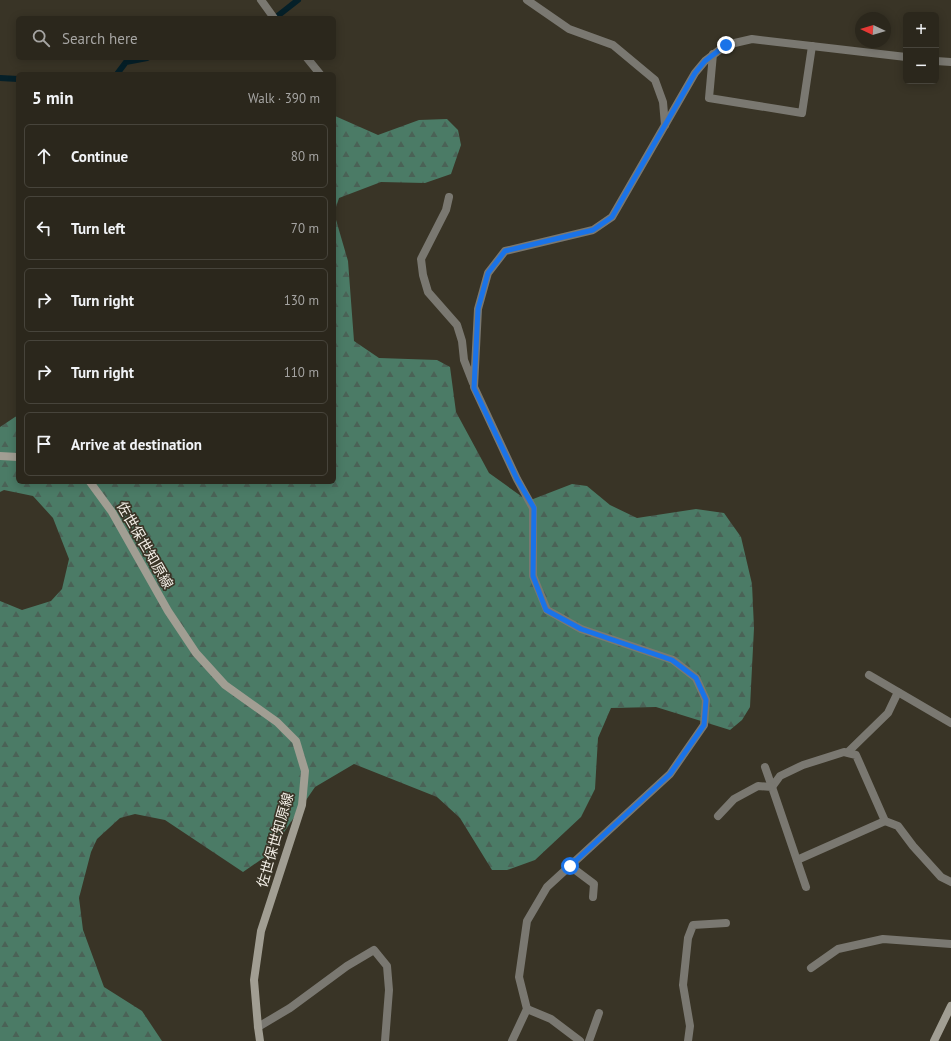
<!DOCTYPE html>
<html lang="en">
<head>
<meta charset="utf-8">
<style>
  body { margin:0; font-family:"PT Sans","Noto Sans JP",sans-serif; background:#373329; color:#f1f3f6 }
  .controls { position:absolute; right:12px; top:12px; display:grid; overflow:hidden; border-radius:6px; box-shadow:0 2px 10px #0003 }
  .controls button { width:36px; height:36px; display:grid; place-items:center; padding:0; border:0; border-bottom:1px solid #47443b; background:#2b271c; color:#f1f3f6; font:20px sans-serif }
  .compass { position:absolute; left:855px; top:12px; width:36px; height:36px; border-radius:50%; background:#2b271c; box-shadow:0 2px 10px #0003; rotate:274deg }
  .stop { position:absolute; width:12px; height:12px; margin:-9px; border:3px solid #1a73e8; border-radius:50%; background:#fff }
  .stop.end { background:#1a73e8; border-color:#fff; box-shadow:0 1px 4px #0008 }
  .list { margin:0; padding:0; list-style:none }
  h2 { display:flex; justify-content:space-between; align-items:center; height:52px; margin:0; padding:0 16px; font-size:17px }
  h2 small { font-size:13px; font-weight:400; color:#a6a5a3 }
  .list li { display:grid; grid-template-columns:26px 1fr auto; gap:12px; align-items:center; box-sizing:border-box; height:64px; margin:0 8px 8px; padding:0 8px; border:1px solid #47443b; border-radius:6px }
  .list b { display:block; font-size:15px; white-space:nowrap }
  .list em { font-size:13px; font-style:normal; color:#a6a5a3 }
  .icon { flex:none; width:22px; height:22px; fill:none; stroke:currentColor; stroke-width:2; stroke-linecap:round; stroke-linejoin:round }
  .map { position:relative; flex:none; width:951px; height:1041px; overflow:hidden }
  .search { position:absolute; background:#2b271c; box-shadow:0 2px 10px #0003; left:16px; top:16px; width:320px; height:44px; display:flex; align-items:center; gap:10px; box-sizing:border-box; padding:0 14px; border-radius:6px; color:#a6a5a3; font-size:15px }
  .panel { position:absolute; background:#2b271c; box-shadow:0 2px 10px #0003; left:16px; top:72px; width:320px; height:412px; border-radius:6px }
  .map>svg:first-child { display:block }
  .forest { fill:url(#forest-firs) }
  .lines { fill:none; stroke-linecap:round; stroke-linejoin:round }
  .stream { stroke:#052029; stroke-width:6 }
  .minor { stroke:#7a7871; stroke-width:8 }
  .secondary { stroke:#a19e93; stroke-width:8 }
  .route { stroke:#1a73e8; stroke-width:5 }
  .labels { text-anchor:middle; stroke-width:3.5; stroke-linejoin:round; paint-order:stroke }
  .street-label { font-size:14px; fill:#f3efe7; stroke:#393426 }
</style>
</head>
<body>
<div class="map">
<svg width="951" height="1041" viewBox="0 0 951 1041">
  <defs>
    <pattern id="forest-firs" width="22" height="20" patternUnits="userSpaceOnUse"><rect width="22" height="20" fill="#4b7b66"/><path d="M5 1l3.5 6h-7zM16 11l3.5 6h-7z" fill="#4a6256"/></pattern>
  </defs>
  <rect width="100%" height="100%" fill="#393426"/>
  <polygon class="forest" points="335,116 378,135 419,120 447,119 458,130 461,145 451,174 425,183 381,182 339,198 334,213 348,261 354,341 379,358 437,360 450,367 456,412 489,473 528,501 572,484 587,486 610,505 637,518 696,509 724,513 741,537 752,584 754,628 750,707 742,720 730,730 656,707 611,708 598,738 595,789 581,817 535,860 507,870 492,870 460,818 437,797 354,764 315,787 269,854 243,872 165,820 135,814 120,818 97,839 91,852 79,898 83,930 104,987 142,1011 162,1041 0,1041 0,601 22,610 51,601 62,589 69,559 53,518 33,496 4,490 0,492 0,427 18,415 18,482 334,482 334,117"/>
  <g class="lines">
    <g class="stream">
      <polyline points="275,18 298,0"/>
      <polyline points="117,74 126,62 147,58"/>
      <polyline points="0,78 18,79"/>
    </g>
    <g class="minor">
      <polyline points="261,0 274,18"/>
      <polyline points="527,0 569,29 613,45 655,80 663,102 665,125"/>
      <polyline points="713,54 709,98 802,113 812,46"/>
      <polyline points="307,58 320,74"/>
      <polyline points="936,61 951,62"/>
      <polyline points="449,197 446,210 421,259 423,275 428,292 457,325 462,341 464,360 473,383"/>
      <polyline points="869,675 951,723"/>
      <polyline points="848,752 888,713 898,692"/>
      <polyline points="765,767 772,787 780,776 803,765 844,752 856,755 885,821 898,826 913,846 941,877 951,882"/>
      <polyline points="718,816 734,799 758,786 772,787 806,887"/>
      <polyline points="797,860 885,821"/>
      <polyline points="570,866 594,884 593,897"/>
      <polyline points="811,968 838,949 883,939 951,944"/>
      <polyline points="527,1009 551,1019 580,1041"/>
      <polyline points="258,1027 290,1008 347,966 374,950 387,966 389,990 385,1041"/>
      <polyline points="512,1041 527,1009 519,977 527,921 547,887 670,774 704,725 706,700 696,678 673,660 581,629 547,610 533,576 533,508 517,479 474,387 478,309 488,273 505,251 593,230 612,217 695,73 705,61 726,45 752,39 906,57"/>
      <polyline points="589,1041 599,1013"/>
      <polyline points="688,1041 690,1026 683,985 688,938 693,925 726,923"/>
    </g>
    <g class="secondary">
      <polyline points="0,456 18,457"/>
      <polyline points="90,482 112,512 168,611 196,653 225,685 277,722 296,741 305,771 302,805 261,931 254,980 258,1027 260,1041"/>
      <polyline points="934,1041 951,1006"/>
    </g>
  </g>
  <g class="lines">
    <polyline class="route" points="570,866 670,774 704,725 706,700 696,678 672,660 581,629 546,610 533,576 534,508 517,479 474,388 478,309 488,273 505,251 593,230 612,217 695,73 705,61 726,45"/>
  </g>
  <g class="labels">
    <g class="street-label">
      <text transform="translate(145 545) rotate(60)" y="5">佐世保世知原線</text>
      <text transform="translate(275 840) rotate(-74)" y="5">佐世保世知原線</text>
    </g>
  </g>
</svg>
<div class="controls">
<button>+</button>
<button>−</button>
</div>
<svg class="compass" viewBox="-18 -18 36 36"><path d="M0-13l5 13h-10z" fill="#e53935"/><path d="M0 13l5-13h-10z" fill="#a6a5a3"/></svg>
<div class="stop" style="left:570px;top:866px"></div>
<div class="stop end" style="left:726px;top:45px"></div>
<div class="search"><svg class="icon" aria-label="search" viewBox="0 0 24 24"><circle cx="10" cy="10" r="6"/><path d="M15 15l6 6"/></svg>Search here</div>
<section class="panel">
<h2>5 min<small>Walk · 390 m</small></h2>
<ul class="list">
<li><svg class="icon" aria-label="ahead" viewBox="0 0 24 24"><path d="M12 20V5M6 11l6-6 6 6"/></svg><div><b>Continue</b></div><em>80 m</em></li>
<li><svg class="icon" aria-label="left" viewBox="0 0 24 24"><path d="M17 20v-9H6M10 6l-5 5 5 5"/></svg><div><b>Turn left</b></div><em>70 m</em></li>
<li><svg class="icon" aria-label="right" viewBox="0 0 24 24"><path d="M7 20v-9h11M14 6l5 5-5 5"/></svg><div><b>Turn right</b></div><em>130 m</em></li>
<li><svg class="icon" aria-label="right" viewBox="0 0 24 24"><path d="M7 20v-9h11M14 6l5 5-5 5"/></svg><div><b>Turn right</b></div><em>110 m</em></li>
<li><svg class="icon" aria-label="arrive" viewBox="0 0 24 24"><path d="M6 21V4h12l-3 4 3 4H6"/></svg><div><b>Arrive at destination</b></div></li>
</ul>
</section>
</div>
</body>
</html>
